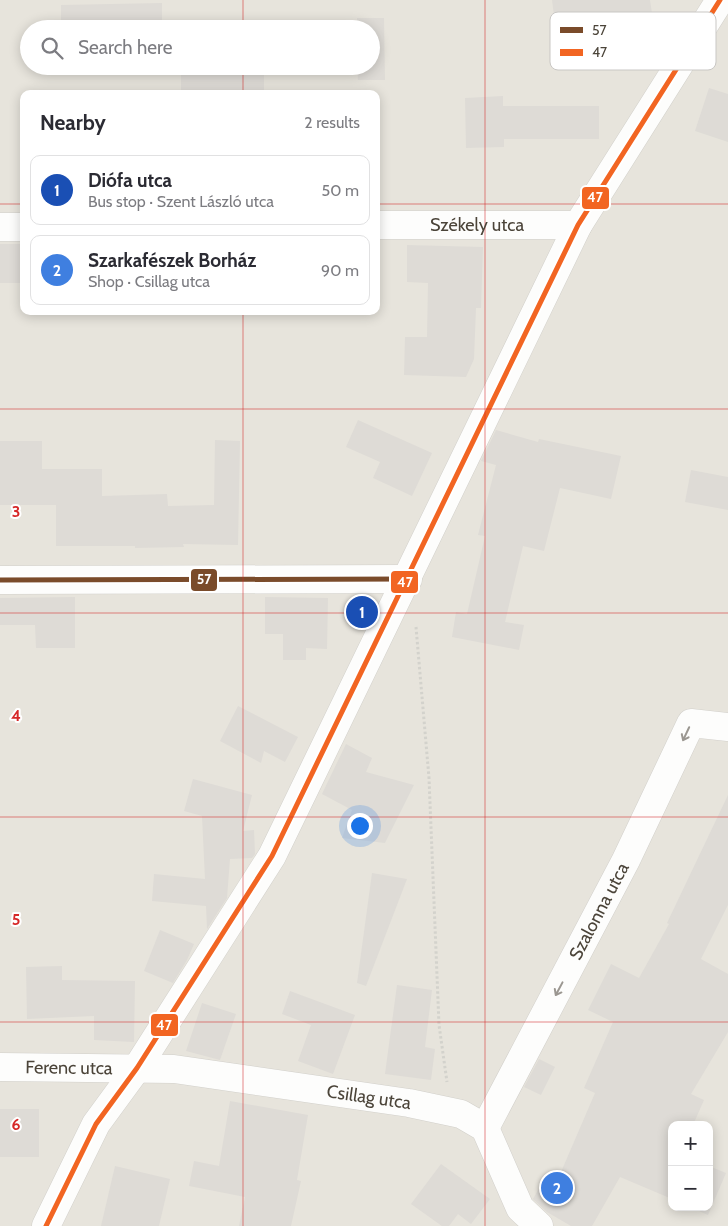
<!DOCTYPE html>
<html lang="en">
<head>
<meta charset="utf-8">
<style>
  body { margin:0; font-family:Cabin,sans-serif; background:#f2f2f3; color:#2b2b33 }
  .controls { position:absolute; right:15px; bottom:15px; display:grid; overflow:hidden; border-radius:10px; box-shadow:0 2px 12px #0003 }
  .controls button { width:45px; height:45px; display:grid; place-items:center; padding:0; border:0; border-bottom:1px solid #e1e1e2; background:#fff; color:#2b2b33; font:25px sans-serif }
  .you { position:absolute; left:359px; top:825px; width:18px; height:18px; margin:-12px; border:4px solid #fff; border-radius:50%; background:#1a73e8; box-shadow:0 0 0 8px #1a73e833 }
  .badge { display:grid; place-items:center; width:32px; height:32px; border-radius:50%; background:#ea580c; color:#fff; font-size:16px; font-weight:700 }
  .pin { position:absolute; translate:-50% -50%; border:2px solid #fff; box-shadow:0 1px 5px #0006 }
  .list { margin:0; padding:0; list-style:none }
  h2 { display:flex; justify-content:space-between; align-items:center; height:65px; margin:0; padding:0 20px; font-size:21px }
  h2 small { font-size:16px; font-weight:400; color:#7c7c81 }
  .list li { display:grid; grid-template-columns:32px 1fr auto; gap:15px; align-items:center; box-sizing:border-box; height:70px; margin:0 10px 10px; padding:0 10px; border:1px solid #e1e1e2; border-radius:10px }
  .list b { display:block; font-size:19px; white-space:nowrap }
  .list p { margin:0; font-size:16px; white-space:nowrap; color:#7c7c81 }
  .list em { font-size:16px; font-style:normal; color:#7c7c81 }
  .icon { flex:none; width:28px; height:28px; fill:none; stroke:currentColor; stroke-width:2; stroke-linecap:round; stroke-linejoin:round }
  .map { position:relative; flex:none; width:728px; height:1226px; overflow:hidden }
  .search { position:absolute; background:#fff; box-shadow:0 2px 12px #0003; left:20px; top:20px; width:360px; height:55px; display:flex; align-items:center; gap:12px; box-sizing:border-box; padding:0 18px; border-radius:28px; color:#7c7c81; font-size:19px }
  .panel { position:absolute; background:#fff; box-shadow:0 2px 12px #0003; left:20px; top:90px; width:360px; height:225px; border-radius:10px }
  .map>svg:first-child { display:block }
  .residential { fill:#e7e4dc; fill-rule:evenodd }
  .building { fill:#dedbd6 }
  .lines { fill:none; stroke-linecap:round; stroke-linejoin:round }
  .minor-casing { stroke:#d2d0cb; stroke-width:29 }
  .path { stroke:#d3d2cc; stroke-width:3; stroke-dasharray:2.5 2.5; stroke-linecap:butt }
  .minor { stroke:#fdfdfc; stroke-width:28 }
  .bus-1-casing { stroke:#fff; stroke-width:9 }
  .bus-2-casing { stroke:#fff; stroke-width:9 }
  .bus-1 { stroke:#7a4b2a; stroke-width:5 }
  .bus-2 { stroke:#f26522; stroke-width:5 }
  .oneway { stroke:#9b9791 }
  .grid { fill:none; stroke:#d62828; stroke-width:1; stroke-opacity:0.55 }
  .labels { text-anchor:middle; stroke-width:4; stroke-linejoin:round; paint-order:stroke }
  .street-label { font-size:18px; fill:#4b4439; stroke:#fff }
  .key { fill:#fff; stroke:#c9c7c4; stroke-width:1 }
  .key-label { font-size:14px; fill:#4b4439 }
  .grid-label { font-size:16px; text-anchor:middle; font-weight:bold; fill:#d62828; stroke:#fff; stroke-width:4; stroke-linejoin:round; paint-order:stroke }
  .line-badge { stroke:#fff; stroke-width:2 }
  .badge-label { font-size:14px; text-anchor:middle; font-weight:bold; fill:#fff }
</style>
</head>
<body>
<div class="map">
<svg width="728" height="1226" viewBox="0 0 728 1226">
  <rect width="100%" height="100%" fill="#f4f2ee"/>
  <path class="residential" d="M0 0H728V1226H0ZM29 29H371V66H29ZM24 94H376V311H24ZM672 1125H709V1207H672Z"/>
  <g class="building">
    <polygon points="552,0 650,0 657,47 603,54 600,33 557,39"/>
    <polygon points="162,3 162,29 61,29 61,5"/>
    <polygon points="357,18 384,18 385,80 358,80 357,66 371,66 371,29 357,29"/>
    <polygon points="181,67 264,68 264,94 181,94"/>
    <polygon points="709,88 728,94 728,142 695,131"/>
    <polygon points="503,96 503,106 599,106 599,139 504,139 504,147 466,148 465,98"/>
    <rect x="0" y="244" width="24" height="39"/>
    <polygon points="407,245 483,247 481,308 476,308 474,359 466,377 404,375 405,337 427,337 428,283 407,282"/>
    <polygon points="358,420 432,453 412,496 373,478 380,462 346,447"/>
    <polygon points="496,430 538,442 539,439 621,456 611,499 560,488 544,551 523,546 505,622 524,625 519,650 452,637 456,612 467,614 485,536 478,535 496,465 481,461"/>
    <polygon points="215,440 240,441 238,545 183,544 184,547 135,548 135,546 56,546 56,505 0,505 0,441 42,441 42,469 102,469 102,496 167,494 168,506 214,505"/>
    <polygon points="691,470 728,477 728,510 685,502"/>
    <polygon points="75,597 75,648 36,648 35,625 0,625 0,598"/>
    <polygon points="265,597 328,598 327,649 306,648 306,660 283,660 283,634 265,634"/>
    <polygon points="238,706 298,737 285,762 264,751 261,763 220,741"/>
    <polygon points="346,744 372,758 366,772 414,785 385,843 342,838 352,810 322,794"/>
    <polygon points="193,779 252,795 243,831 254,830 255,854 252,858 230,859 227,898 207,929 206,906 152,901 154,874 205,879 202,816 184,811"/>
    <polygon points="728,795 728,905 701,959 728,974 728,1032 691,1094 704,1100 693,1125 672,1125 672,1199 620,1177 592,1226 571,1226 547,1212 533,1199 548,1173 558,1179 595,1093 584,1088 613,1022 588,1010 611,964 639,978 669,924 667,923"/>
    <polygon points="372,873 407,879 366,986 357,983"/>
    <polygon points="160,930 194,944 187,960 173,983 144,971"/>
    <polygon points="62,966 62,980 135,981 134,1042 94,1040 94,1016 27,1019 26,967"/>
    <polygon points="397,985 432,990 425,1047 435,1049 431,1080 385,1074"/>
    <polygon points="290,991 355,1015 333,1074 298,1061 311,1025 282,1014"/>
    <polygon points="202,1003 236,1014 220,1060 186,1051"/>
    <polygon points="539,1059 555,1067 541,1095 524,1087"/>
    <polygon points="230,1101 308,1115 297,1180 301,1181 291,1226 239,1226 245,1197 189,1186 194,1161 219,1166"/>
    <rect x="0" y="1109" width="39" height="48"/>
    <polygon points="441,1164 490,1199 471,1224 458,1214 449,1226 442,1226 411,1204"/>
    <polygon points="115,1166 170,1179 159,1226 101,1226"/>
    <polygon points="709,1166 726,1173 708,1215 690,1207 709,1207"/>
  </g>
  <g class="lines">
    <g class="minor-casing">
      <g id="minor">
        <path id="s1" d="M376 225H578"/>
        <polyline points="0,227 24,227"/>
        <polyline points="0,580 408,579"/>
        <path id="s2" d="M0 1067 174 1069 409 1103 461 1114 485 1128 520 1208 539 1226"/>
        <path id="s3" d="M485 1128 626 860 691 723 728 727"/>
        <polyline points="46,1226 96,1124 137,1068 272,856 578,225 720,0"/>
      </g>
    </g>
    <polyline class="path" points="416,627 429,778 439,1025 447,1082"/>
    <use href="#minor" class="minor"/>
    <g class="bus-1-casing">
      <polyline id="bus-1" points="0,580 408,579"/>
    </g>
    <g class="bus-2-casing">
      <polyline id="bus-2" points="46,1226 96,1124 137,1068 272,856 578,225 720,0"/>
    </g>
    <use href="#bus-1" class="bus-1"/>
    <use href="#bus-2" class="bus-2"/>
  </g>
  <defs><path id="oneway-shaft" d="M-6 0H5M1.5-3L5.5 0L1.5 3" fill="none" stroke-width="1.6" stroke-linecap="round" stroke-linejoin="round" transform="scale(1.25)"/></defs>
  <g class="oneway">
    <use href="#oneway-shaft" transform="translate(686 734) rotate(115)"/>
    <use href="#oneway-shaft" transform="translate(559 989) rotate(118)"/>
  </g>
  <path class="grid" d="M243 0V29M485 0V1226M243 66V94M0 204H24M376 204H728M243 311V1226M0 409H728M0 613H728M0 817H728M0 1022H728"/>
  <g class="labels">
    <g class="street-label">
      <text dy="6" stroke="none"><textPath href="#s1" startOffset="101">Székely utca</textPath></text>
      <text dy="6" stroke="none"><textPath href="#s3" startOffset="245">Szalonna utca</textPath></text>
      <text dy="6" stroke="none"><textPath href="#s2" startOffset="69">Ferenc utca</textPath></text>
      <text dy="6" stroke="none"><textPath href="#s2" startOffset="371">Csillag utca</textPath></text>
    </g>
  </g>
  <rect x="550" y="12" width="166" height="58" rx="8" class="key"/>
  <rect x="560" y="27" width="23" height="6" fill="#7a4b2a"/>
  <rect x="560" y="49" width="23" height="7" fill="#f26522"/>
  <g class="key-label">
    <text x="592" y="35">57</text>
    <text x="592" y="57">47</text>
  </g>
  <g class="grid-label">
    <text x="16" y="517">3</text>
    <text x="16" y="721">4</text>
    <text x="16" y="925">5</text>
    <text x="16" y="1130">6</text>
  </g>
  <g class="line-badge">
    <rect x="581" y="186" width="29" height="24" rx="5" fill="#f26522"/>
    <rect x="190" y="568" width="28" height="24" rx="5" fill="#7a4b2a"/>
    <rect x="390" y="570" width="29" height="24" rx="5" fill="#f26522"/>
    <rect x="150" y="1013" width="29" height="24" rx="5" fill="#f26522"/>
  </g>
  <g class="badge-label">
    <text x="595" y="202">47</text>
    <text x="204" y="584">57</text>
    <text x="405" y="587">47</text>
    <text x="164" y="1030">47</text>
  </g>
</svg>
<div class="controls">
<button>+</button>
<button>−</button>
</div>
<div class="you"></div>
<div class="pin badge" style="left:362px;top:612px;background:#1a4fb4">1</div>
<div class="pin badge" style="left:557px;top:1188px;background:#3f7fe0">2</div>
<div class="search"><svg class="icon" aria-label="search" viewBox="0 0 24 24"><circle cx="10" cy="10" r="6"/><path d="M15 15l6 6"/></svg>Search here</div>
<section class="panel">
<h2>Nearby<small>2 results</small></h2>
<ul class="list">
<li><span class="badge" style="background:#1a4fb4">1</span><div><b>Diófa utca</b><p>Bus stop · Szent László utca</p></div><em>50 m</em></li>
<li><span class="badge" style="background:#3f7fe0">2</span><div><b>Szarkafészek Borház</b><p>Shop · Csillag utca</p></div><em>90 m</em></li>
</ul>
</section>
</div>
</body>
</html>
